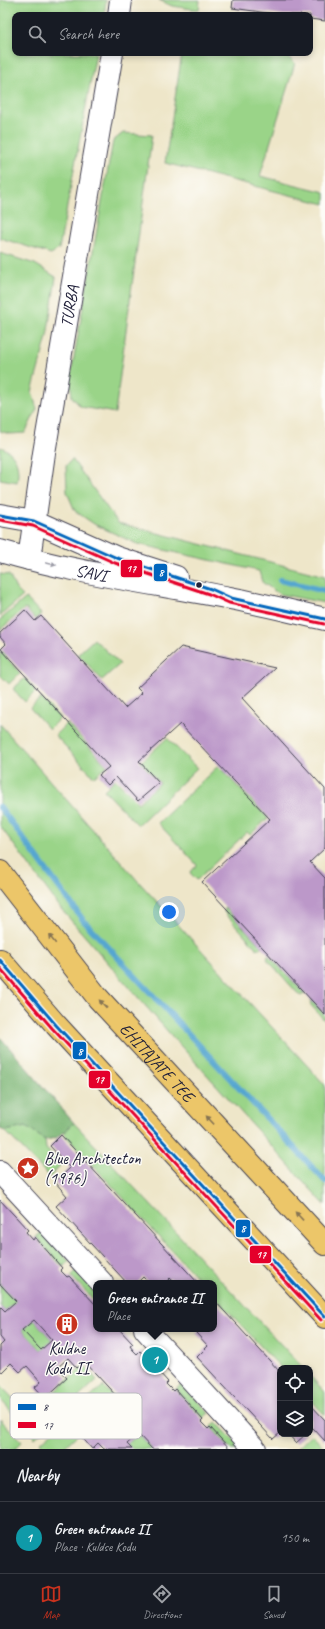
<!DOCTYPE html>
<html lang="en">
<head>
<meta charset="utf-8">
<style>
  body { margin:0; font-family:Caveat,sans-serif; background:#242831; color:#f1f3f6 }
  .controls { position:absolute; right:12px; bottom:12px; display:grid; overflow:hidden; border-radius:8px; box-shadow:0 2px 6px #0003 }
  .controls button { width:36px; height:36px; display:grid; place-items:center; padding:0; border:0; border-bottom:1px solid #363941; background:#171b24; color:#f1f3f6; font:20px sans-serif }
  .you { position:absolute; left:169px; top:912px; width:14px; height:14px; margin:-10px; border:3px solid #fff; border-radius:50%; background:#1a73e8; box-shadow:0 0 0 6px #1a73e833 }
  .badge { display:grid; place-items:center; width:26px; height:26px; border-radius:50%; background:#c8321e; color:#fff; font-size:13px; font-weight:700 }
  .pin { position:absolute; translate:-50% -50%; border:2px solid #fff; box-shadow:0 1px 4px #0006 }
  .popup { position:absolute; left:93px; top:1280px; width:124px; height:52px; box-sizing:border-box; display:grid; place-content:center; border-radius:8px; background:#171b24; filter:drop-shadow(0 1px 3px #0005); font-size:13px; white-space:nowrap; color:#9ea1a6 }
  .popup b { font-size:15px; color:#f1f3f6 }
  .popup::after { content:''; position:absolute; left:50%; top:100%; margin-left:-8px; border:8px solid transparent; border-top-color:#171b24 }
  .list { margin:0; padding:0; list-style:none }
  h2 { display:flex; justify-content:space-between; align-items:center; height:52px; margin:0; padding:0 16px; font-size:17px }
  h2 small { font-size:13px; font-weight:400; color:#9ea1a6 }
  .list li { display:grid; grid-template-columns:26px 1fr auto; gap:12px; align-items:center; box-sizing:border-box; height:72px; padding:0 16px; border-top:1px solid #363941 }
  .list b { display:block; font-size:15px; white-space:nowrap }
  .list p { margin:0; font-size:13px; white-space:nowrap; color:#9ea1a6 }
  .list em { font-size:13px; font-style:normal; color:#9ea1a6 }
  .icon { flex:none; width:22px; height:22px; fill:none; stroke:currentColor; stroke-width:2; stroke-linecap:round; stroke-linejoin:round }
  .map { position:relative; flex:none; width:325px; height:1449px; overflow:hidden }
  .search { position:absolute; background:#171b24; box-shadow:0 2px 6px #0003; left:12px; right:12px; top:12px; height:44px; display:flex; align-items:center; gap:10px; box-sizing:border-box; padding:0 14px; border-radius:8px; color:#9ea1a6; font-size:15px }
  .sheet { height:124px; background:#171b24 }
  nav { display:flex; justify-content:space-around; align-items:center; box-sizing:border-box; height:56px; border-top:1px solid #363941; background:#171b24; font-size:11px; color:#9ea1a6 }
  nav a { display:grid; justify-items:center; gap:2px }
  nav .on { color:#c8321e }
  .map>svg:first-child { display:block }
  .green { fill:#9ad488; stroke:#5e7b62 }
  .forest { fill:#7bb674; stroke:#4e6c58 }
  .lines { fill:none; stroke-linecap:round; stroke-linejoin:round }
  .stream { stroke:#55a6d0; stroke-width:6 }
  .building { fill:#bc98c9; fill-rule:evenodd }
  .minor-casing { stroke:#413f50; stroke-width:24 }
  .highway-casing { stroke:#413f50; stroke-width:24 }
  .minor { stroke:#fff; stroke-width:22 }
  .highway { stroke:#ecc669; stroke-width:22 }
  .bus-1-casing { stroke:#fdfcf7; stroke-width:6 }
  .bus-2-casing { stroke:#fdfcf7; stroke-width:6 }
  .bus-1 { stroke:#0065bd; stroke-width:3 }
  .bus-2 { stroke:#e4002b; stroke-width:3 }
  .oneway { fill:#9c9ca7 }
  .oneway2 { fill:#877452 }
  .bus-dot { fill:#22223b; stroke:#fdfcf7; stroke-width:1.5 }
  .labels { text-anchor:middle; stroke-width:3; stroke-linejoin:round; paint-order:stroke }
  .street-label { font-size:17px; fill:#22223b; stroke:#fdfcf7 }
  .poi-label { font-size:17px; fill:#22223b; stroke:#fdfcf7; text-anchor:start }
  .key { fill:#fdfcf7; stroke:#bbbbbf; stroke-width:1 }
  .key-label { font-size:11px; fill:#22223b }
  .line-badge { stroke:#fdfcf7; stroke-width:1.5 }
  .badge-label { font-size:11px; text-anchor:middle; font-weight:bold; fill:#fff }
</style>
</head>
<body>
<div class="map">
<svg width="325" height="1449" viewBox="0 0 325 1449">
  <rect width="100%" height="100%" fill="#fdfcf7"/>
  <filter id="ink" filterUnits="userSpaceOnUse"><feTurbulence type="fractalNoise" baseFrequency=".025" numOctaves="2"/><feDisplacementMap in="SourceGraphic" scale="8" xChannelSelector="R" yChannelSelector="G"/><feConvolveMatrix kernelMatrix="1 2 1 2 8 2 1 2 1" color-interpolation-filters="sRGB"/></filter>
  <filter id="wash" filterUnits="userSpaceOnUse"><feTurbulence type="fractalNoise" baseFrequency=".012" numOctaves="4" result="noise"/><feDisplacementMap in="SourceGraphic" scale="16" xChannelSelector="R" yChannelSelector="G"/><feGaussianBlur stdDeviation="0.9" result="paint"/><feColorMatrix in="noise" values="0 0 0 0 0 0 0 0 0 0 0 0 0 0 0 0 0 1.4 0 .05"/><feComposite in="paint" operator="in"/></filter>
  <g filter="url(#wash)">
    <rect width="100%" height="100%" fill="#eee6c9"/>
    <g class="green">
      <polygon points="0,0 106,0 104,15 15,15 15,53 96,53 59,249 51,254 0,238"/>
      <polygon points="159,0 200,0 199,10 172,6"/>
      <polygon points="182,53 283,53 295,63 260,176 325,192 325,204 165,163"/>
      <polygon points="123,133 152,135 115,413 81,407 72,397 70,379 113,141"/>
      <polygon points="0,253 35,264 56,277 47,337 32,392 37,409 25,433 10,434 0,431"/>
      <path d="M0 447C16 452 20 466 17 482L0 479Z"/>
      <polygon points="72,459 118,523 325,576 325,603 279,594 262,582 259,571 137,544 94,524 75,511 67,492 66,466"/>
      <polygon points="0,574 9,575 16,589 23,596 0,616"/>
      <polygon points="26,598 41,614 35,619 25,608 0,630 0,620"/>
      <polygon points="94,639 120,664 102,680 78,654"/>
      <polygon points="0,650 20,673 9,684 0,675"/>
      <polygon points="25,678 36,691 25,702 13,689"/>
      <polygon points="41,698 60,718 49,729 30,708"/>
      <polygon points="67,723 107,766 94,777 55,735"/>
      <polygon points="0,724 137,880 325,1085 325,1205 170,1034 62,910 0,826"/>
      <polygon points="167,738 197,768 138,825 104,790 115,779 138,803 160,783 141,762"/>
      <polygon points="218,766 268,818 250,835 247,832 197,880 190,873 197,865 158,823"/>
      <polygon points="225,908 262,947 257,949 224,912"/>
      <polygon points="268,955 305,994 300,996 267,959"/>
      <polygon points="311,1000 325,1015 325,1021 310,1004"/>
      <polygon points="74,1123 303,1368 281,1368 214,1296 214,1283 202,1283 63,1133"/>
      <polygon points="26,1127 45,1140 46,1149 62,1163 50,1177 5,1131"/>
      <polygon points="42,1232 69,1261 63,1267 36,1237"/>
      <polygon points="76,1271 96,1291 96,1302 71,1276"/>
      <polygon points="0,1284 16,1301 5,1311 0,1306"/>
      <polygon points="34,1320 52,1340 41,1350 22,1330"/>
      <polygon points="84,1365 97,1380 35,1438 0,1399 0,1385 29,1415"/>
      <polygon points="310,1376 325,1392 325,1415 310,1399"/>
      <polygon points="182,1384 209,1413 203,1418 176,1389"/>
      <polygon points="103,1386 116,1399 62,1449 46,1449 40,1443"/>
      <polygon points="0,1419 22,1442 15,1449 0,1449"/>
      <polygon points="216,1422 242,1449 231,1449 211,1427"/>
      <polygon points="138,1434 152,1449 132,1449 127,1444"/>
      <polygon points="312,1435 325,1449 298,1449 297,1448"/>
    </g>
    <polygon class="forest" points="0,1037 74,1123 56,1138 45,1140 26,1127 5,1131 0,1129"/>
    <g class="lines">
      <g class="stream">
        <polyline points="280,580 325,591"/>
        <polyline points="0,807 83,920 325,1181"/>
      </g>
    </g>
    <g id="blocks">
      <g class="building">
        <polygon points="233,0 325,0 325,21 310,19 310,15 283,15 232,8"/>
        <polygon points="25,610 35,621 41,616 125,708 142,693 137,688 181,647 275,668 242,698 325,789 325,848 310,862 325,878 325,1015 202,882 270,819 180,724 139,761 159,783 138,801 116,777 108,785 99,775 109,767 1,649 6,644 0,637 0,633"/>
        <polygon points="61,1135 198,1283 175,1283 170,1278 165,1283 149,1283 143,1277 137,1283 127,1283 56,1206 67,1196 55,1182 70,1168 50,1146"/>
        <path d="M0 1200 28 1230 26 1232 33 1240 35 1237 62 1268 60 1270 67 1277 69 1276 96 1305V1329H119L133 1344 130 1346 133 1350 137 1354 140 1351 168 1382 166 1384 173 1391 175 1389 203 1420 201 1422 208 1429 210 1427 230 1449H152L138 1434 127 1444 132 1449H104L98 1443 92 1449 80 1435 102 1415 111 1425 122 1416 113 1405 119 1399 84 1361 77 1368 68 1358 57 1368 67 1378 45 1398 35 1387 41 1382 27 1366 20 1372 11 1363 2 1372 0 1370V1346L4 1342 0 1337V1306L5 1311 16 1301 0 1284ZM34 1320 52 1340 41 1350 22 1330Z"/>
        <polygon points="214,1300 280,1372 280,1433 273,1439 197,1357 208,1346 196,1333 200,1329 214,1329"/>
        <polygon points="310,1404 325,1420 325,1441 313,1428 310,1430"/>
        <polygon points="288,1434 306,1434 296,1443"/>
      </g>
    </g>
  </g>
  <g filter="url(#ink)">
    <use href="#blocks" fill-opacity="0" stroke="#413f50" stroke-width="1"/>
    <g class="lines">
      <g class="minor-casing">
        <g id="minor">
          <polyline points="119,15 121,0"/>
          <polyline points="0,515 34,521 117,558 176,577"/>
          <path id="s1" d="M0 551C75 573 153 583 230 598 262 604 293 612 325 619"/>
          <path id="s2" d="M29 559 44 453 112 53"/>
          <polyline points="0,1172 102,1283"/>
          <polyline points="145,1329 255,1449"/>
        </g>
      </g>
      <g class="highway-casing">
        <g id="highway">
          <path id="s3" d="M0 872 98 998 325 1244"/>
          <polyline points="0,960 56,1025 325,1317"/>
        </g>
      </g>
      <use href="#minor" class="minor"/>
      <use href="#highway" class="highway"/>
      <g class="bus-1-casing">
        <g id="bus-1">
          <polyline points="0,515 34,521 117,558 211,589 231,598 325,619"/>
          <polyline points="0,960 56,1025 325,1317"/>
        </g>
      </g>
      <g class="bus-2-casing">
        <g id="bus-2">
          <polyline points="0,520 33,526 115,563 209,594 229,603 324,624"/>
          <polyline points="0,968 52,1028 321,1320"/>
        </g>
      </g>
      <use href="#bus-1" class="bus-1"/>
      <use href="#bus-2" class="bus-2"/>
    </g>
    <defs><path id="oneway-solid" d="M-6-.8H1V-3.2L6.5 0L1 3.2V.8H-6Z"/></defs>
    <use class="oneway" href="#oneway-solid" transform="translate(51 564) rotate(12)"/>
    <g class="oneway2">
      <use href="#oneway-solid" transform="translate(52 939) rotate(-128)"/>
      <use href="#oneway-solid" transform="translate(103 1004) rotate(-133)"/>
      <use href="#oneway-solid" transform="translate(210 1120) rotate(-133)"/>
      <use href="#oneway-solid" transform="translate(299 1216) rotate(-133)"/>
    </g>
  </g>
  <defs>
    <g id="sight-disc" transform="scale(1.15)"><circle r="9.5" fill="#c8321e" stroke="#fdfcf7"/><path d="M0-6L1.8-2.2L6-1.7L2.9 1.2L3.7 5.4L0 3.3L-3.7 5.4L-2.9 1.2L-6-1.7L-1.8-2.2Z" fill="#fff"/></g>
    <g id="building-disc" transform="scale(1.15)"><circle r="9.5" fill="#c8321e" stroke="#fdfcf7"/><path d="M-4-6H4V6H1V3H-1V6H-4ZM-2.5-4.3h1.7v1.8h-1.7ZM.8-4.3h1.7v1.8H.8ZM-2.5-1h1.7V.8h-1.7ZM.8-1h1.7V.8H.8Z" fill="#fff"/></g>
  </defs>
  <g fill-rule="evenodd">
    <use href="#sight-disc" x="28" y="1168"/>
    <use href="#building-disc" x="67" y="1324"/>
  </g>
  <circle class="bus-dot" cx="199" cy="585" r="3.5"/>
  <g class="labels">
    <g class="street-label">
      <text dy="6" stroke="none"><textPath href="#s2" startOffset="256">TURBA</textPath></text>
      <text dy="6" stroke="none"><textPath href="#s1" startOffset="94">SAVI</textPath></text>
      <text dy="6" stroke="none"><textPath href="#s3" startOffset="247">EHITAJATE TEE</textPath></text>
    </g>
    <g class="poi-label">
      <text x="44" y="1164">Blue Architecton<tspan x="44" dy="20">(1976)</tspan></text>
      <text x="67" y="1354" text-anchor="middle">Kuldne<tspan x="67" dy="20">Kodu II</tspan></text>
    </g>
  </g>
  <rect x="10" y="1393" width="132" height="46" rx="6" class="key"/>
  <rect x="18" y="1404" width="18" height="6" fill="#0065bd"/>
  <rect x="18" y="1422" width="18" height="6" fill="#e4002b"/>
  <g class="key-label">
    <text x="43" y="1411">8</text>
    <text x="43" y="1429">17</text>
  </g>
  <g class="line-badge">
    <rect x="120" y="559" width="23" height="19" rx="4" fill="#e4002b"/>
    <rect x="153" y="563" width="15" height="19" rx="4" fill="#0065bd"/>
    <rect x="72" y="1041" width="15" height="19" rx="4" fill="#0065bd"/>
    <rect x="88" y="1070" width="23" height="19" rx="4" fill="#e4002b"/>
    <rect x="235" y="1219" width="16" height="19" rx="4" fill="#0065bd"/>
    <rect x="249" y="1245" width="23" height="19" rx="4" fill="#e4002b"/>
  </g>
  <g class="badge-label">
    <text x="131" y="572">17</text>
    <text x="161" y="576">8</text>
    <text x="80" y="1055">8</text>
    <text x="99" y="1083">17</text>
    <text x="243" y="1232">8</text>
    <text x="261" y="1258">17</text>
  </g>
</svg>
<div class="controls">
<button><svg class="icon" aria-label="locate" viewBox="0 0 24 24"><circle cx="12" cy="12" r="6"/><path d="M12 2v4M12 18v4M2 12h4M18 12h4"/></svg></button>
<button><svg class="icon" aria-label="layers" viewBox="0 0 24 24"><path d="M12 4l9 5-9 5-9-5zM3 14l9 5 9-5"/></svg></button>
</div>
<div class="you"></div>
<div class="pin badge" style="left:155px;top:1360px;background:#0f9aa8">1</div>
<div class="popup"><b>Green entrance II</b>Place</div>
<div class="search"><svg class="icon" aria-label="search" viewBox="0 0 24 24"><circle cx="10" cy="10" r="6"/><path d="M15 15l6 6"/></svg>Search here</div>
</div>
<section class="sheet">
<h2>Nearby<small></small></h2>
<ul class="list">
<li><span class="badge" style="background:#0f9aa8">1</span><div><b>Green entrance II</b><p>Place · Kuldse Kodu</p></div><em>150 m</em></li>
</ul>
</section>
<nav>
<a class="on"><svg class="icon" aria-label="map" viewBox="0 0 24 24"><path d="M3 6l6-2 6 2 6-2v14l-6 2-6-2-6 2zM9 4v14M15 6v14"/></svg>Map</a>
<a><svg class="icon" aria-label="directions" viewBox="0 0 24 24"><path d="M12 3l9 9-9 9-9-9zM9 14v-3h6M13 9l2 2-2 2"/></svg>Directions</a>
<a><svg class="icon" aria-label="saved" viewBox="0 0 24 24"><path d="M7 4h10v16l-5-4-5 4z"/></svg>Saved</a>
</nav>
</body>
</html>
